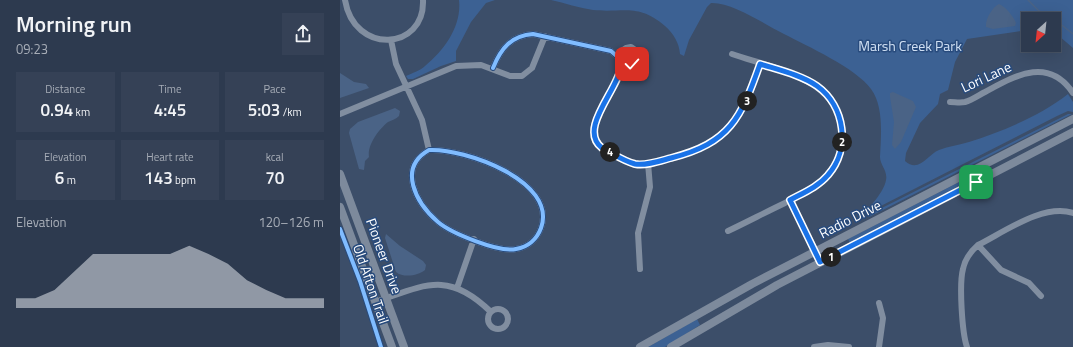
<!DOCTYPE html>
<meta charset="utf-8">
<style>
body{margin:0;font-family:"Titillium Web",sans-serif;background:#354156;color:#f1f3f6;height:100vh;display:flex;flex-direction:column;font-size:15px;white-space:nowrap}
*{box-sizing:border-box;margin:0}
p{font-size:13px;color:#a7adb7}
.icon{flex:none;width:22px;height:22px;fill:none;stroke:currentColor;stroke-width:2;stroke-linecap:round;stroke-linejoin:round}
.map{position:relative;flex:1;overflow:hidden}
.panel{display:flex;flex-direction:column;background:#2d3a4f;width:340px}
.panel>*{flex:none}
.needle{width:26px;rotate:207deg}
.controls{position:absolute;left:681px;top:12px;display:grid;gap:8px}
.controls a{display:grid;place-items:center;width:40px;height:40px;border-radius:0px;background:#2d3a4f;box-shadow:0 4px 16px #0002,0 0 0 1px #485466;font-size:20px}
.pin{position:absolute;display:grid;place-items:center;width:34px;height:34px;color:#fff;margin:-17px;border-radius:8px;box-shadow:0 2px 6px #0006}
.km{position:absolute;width:20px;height:20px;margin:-10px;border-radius:50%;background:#222;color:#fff;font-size:11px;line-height:20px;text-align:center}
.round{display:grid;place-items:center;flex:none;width:42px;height:42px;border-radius:0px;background:#354156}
.headline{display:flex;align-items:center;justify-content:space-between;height:68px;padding:0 16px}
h1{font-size:22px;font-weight:600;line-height:30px}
.metrics{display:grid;grid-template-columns:repeat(3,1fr);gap:6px;height:68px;padding:4px 16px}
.metrics div{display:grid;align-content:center;border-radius:0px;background:#354156;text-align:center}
.metrics b{font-size:17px;font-weight:600}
.metrics small{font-size:11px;font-weight:400}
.metrics p{font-size:11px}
.chart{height:112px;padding:8px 16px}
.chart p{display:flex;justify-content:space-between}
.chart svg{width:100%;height:72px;margin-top:4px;fill:#bbc1ca;opacity:.7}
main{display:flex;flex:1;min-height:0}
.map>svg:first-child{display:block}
.green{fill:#3c6193}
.water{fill:#4a6386}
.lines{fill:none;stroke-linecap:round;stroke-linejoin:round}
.stream{stroke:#4a6386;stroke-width:1.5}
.street{stroke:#818ea0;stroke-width:6}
.secondary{stroke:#7d8a9c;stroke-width:8}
.cycleway-casing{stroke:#284b7d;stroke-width:6}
.cycleway{stroke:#80bcff;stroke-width:4}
.route-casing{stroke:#fff;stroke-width:8}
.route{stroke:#1a73e8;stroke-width:5}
.labels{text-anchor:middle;stroke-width:3;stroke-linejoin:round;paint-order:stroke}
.park-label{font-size:14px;fill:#d0e0f4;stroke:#284b7d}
.street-label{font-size:14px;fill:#fff;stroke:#284b7d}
</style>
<main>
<section class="panel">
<div class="headline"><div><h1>Morning run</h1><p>09:23</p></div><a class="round"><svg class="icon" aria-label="share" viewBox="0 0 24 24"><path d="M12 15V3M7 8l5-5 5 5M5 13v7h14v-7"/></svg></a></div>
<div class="metrics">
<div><p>Distance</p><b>0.94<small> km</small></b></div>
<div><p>Time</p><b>4:45</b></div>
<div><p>Pace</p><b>5:03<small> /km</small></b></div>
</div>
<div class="metrics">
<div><p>Elevation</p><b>6<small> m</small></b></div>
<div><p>Heart rate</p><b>143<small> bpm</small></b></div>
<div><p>kcal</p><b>70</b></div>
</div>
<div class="chart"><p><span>Elevation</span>120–126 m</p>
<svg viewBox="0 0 160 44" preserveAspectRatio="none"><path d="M0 44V38L10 38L20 33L30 22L40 11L50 11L60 11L70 11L80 11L90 6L100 11L110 17L120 27L130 33L140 38L150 38L160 38V44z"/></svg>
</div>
</section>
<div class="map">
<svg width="733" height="347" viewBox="0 0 733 347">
<rect width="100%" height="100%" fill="#3c4e69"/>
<path class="green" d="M 119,0 L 155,0 L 146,3 L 131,22 L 116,51 L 116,61 L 101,66 L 73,79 L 68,79 L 66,76 C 72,73 80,71 85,66 C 105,50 122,25 119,0 Z
M 211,0 L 733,0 L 733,48 L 719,36 L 714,34 L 714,19 L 688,19 L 688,30 L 627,39 L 615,62 L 608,90 L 600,94 L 598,104 L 580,123 L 566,153 L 565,161 C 579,174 588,154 599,150 C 609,146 619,145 629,142 C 661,132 702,115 728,94 L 733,102 L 733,112 L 728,111 L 717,116 L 527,213 C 528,207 544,193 546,180 C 548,171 540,165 540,157 C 541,136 544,106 531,89 C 516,68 467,46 444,34 C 426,25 392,2 371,3 L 367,7 L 349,40 L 344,56 L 340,54 C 339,43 334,34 325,26 C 298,3 284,13 253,10 C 239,8 225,3 211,0 Z
M 728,114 L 732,114 L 529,217 L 528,215 Z
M 627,178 L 629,182 L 510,243 L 508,239 Z
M 357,319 L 360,325 L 325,347 L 308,347 Z"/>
<path class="water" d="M 659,4 C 665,6 674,17 676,23 L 675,26 L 653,29 L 646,27 C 645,20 652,7 659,4 Z
M 0,73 L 14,82 L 26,84 L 29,88 L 0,98 Z
M 553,92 L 573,101 L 576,107 L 561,142 L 555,149 L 552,145 L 554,122 L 550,97 L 550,93 Z
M 55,108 L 60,111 L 59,116 C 56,119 52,120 48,122 C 39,129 27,145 29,157 L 25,161 L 24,170 L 19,169 L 9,133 L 10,129 L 18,122 Z
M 46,234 L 60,246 L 83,261 L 86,265 L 85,270 C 78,276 63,278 56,272 L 45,238 Z"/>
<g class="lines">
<path class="stream" d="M 688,0 L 699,11 L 714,19
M 714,19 L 733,34"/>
<path class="street" d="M 5,0 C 14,55 85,51 83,0
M 51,40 L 56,64 L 82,120 L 89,150
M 276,55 L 286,48 L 291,47 L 298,52 L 297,61 L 281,66
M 153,68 C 161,48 171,36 193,34 L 271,51 L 280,59 C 285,86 247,115 254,138 C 256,146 265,149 272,153 C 279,157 288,163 297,164 C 318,166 366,149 382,135 C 404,117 411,90 420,64
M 610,102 C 615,102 620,103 625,102 C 632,100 639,95 645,92 C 675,76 708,56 733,93
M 0,114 L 116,66 L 141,65 L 170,76 L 182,76 L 192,68 L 205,36
M 89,150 C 124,148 218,181 201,228 C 197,239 188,247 176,249 C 159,253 111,233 98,222 C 76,203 57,168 89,150 Z
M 450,200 L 481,262
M 388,231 C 407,222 426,212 445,203 C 457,196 471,190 482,181 C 494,171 501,155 502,139 C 506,80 435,69 392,54
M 638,245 L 661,270 L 689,283 L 701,296
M 300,269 L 298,233 L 310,187 L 308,163
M 117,288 L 134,239
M 35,302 C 85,285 108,270 151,312
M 539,303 L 543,318 L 539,347
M148 319a10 10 0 1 1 20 0a10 10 0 1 1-20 0Z
M 474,347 L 488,345 L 509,347
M 627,347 C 622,333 619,284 623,269 C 625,259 630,252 638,245 C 664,232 704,203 733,213"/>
<path class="secondary" d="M 0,174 L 64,347
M 0,207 L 52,347
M 300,347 L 412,284 L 733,119
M 331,347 L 437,285 L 733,132"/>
<defs>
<path id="cycleway" d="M 153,68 C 161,48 171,36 193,34 L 271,51 L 280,59 C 285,86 247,115 254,138 C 256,146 265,149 272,153 C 279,157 288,163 297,164 C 318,166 366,149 382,135 C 404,117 411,90 420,64
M 89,150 C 124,148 218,181 201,228 C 197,239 188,247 176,249 C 159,253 111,233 98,222 C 76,203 57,168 89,150 Z
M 0,229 L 20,281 L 41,347"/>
</defs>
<use href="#cycleway" class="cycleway-casing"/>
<use href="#cycleway" class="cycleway"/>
</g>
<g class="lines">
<defs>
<path id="route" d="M 292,64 L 281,66 C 279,89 237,129 262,148 C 272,153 283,161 295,164 C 306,166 320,161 331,158 C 390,143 401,118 420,64 C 439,70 461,75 477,86 C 505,106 511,149 488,175 C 478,187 463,193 450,200 L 480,262 L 636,182"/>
</defs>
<use href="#route" class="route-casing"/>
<use href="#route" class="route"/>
</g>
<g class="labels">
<g class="park-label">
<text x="570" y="51">Marsh Creek Park</text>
</g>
<g class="street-label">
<text transform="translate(646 77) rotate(-25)" y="5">Lori Lane</text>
<text transform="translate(510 219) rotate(-27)" y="5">Radio Drive</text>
<text transform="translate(44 256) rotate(70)" y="5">Pioneer Drive</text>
<text transform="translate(31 284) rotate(71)" y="5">Old Afton Trail</text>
</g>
</g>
</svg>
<div class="controls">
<a><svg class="needle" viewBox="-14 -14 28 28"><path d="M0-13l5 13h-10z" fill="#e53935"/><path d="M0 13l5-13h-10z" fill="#a7adb7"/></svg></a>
</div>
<div class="pin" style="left:636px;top:182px;background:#1e9e55"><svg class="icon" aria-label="arrive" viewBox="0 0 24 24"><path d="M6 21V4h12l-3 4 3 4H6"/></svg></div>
<div class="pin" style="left:292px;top:64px;background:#d93025"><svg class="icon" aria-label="check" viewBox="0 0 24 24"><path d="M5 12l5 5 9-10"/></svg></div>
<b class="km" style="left:491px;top:257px">1</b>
<b class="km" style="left:502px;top:142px">2</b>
<b class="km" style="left:407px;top:101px">3</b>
<b class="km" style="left:270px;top:152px">4</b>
</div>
</main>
